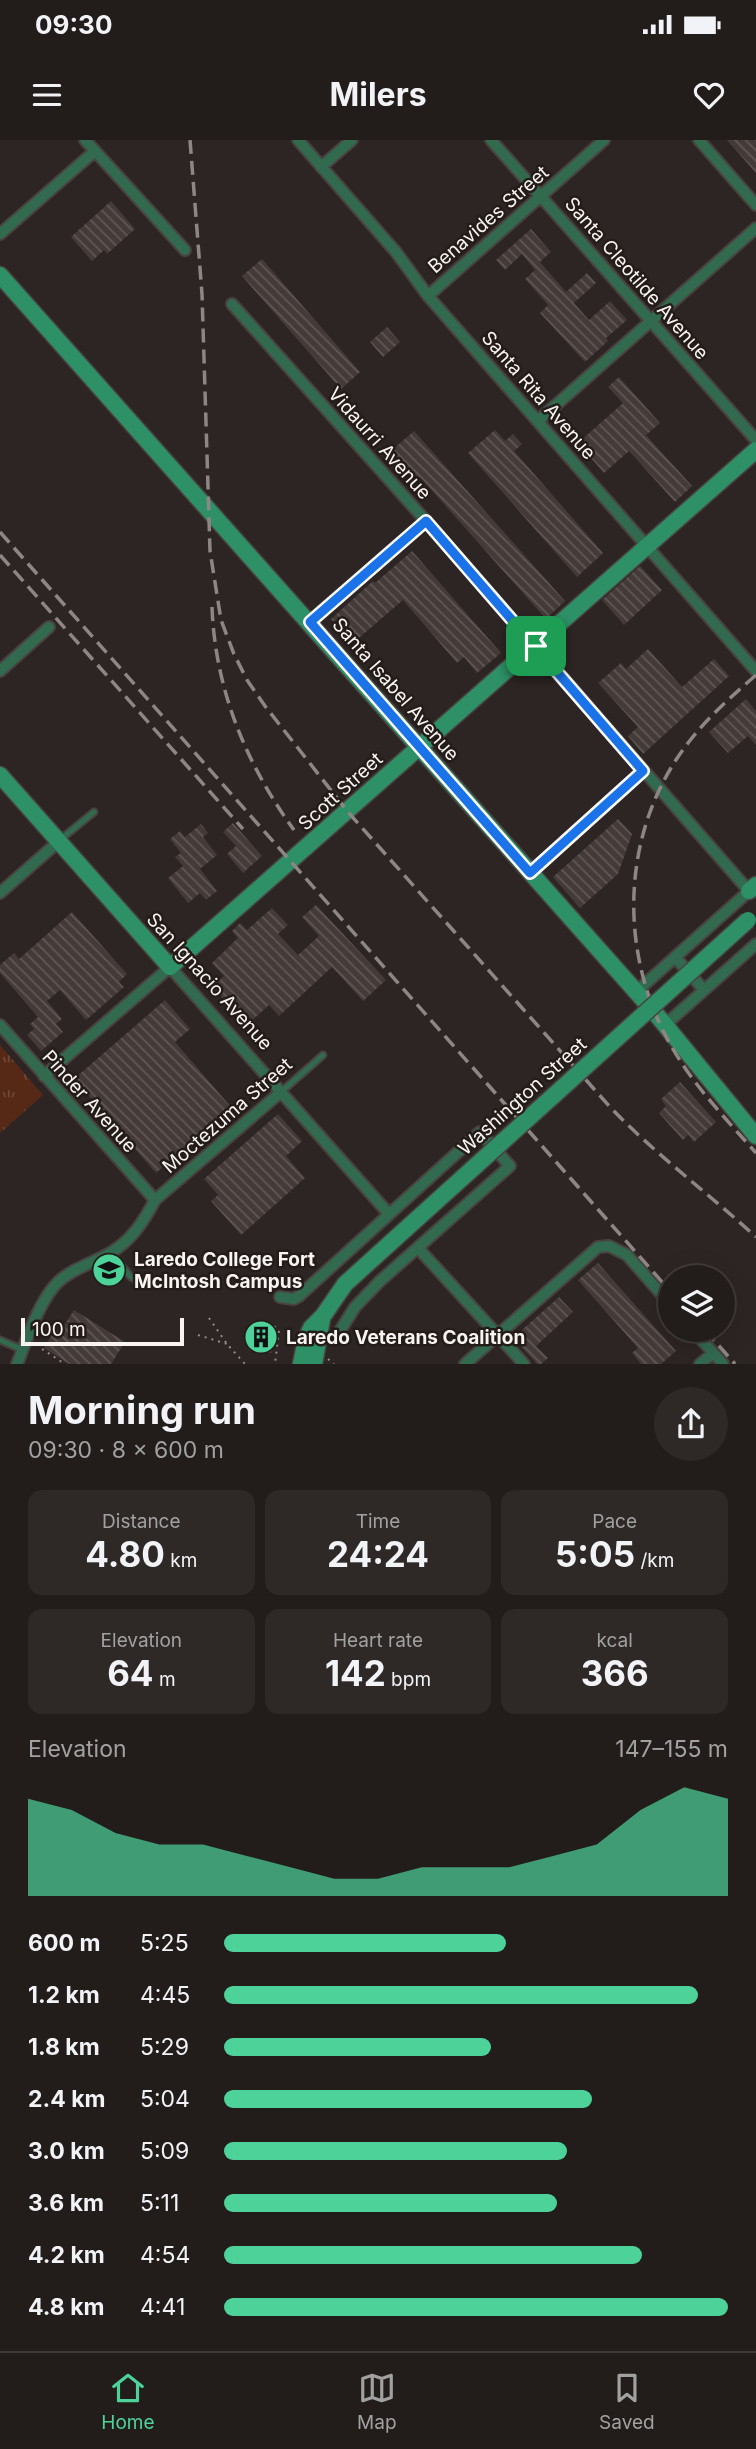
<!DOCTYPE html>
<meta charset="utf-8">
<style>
body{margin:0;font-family:Inter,sans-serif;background:#2e2927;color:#f1f3f6;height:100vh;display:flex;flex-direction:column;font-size:26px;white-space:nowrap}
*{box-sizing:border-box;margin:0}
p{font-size:23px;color:#a2a1a2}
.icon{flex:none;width:38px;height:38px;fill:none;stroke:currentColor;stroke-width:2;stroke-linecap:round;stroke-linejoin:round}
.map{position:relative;height:1224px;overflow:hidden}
.side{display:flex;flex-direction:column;background:#221c1a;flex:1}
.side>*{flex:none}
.buttons{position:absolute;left:658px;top:1125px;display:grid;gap:14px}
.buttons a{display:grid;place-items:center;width:77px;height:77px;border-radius:50%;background:#221c1a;box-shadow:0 7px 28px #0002,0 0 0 2px #3f3a39;font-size:35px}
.scale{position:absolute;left:21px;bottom:18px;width:163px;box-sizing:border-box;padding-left:7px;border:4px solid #f9f4f2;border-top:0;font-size:19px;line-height:24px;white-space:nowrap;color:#f9f4f2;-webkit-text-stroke:5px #231c19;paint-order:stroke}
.pin{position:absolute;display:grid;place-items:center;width:60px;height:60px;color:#fff;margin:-30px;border-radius:14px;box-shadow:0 4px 10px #0006}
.round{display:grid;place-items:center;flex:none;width:74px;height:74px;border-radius:37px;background:#2e2927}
.overview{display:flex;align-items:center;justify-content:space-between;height:119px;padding:0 28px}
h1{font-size:38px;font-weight:700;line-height:52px}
.stats{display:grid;grid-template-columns:repeat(3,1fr);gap:10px;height:119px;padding:7px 28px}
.stats div{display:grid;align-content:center;border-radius:14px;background:#2e2927;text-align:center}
.stats b{font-size:35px;font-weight:700}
.stats small{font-size:19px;font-weight:400}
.stats p{font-size:19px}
.chart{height:196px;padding:14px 28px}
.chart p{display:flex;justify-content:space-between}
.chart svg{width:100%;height:126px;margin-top:7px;fill:#4dd39a;opacity:.7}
ul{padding:0 28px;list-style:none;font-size:23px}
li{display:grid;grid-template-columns:112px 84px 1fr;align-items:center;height:52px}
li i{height:18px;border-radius:9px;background:#4dd39a}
.status{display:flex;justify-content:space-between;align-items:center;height:49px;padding:0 35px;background:#221c1a;direction:ltr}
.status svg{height:19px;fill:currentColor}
header{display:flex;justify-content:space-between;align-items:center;height:91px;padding:0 28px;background:#221c1a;font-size:32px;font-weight:700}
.tab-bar{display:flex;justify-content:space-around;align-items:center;height:98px;border-top:2px solid #3f3a39;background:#221c1a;font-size:19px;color:#a2a1a2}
.tab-bar a{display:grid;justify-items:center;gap:4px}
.tab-bar .on{color:#4dd39a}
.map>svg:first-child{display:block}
.grass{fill:url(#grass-tufts)}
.building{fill:url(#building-back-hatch)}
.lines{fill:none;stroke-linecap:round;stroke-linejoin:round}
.lane-casing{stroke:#4a4240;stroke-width:9}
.street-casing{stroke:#4a4240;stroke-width:14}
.secondary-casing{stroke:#4a4240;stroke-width:19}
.path{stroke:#928c8a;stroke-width:2;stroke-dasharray:2 5;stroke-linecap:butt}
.lane{stroke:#326a50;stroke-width:5}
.street{stroke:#326a50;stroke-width:10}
.secondary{stroke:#2d9066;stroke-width:16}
.rail{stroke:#8d8684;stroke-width:3.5;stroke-dasharray:14 7;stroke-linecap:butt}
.secondary-bridge-casing{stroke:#4a4240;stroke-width:19;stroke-linecap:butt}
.secondary-bridge{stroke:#2d9066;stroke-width:16}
.route-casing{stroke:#fff;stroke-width:14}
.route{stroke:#1a73e8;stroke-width:9}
.labels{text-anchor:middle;stroke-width:5;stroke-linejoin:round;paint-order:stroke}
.street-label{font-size:19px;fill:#f9f4f2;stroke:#231c19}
.poi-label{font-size:19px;font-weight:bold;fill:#f9f4f2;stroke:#231c19;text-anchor:start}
</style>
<div class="status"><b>09:30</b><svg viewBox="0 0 49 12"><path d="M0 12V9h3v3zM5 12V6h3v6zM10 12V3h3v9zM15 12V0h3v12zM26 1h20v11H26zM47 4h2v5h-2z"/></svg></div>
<header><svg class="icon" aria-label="menu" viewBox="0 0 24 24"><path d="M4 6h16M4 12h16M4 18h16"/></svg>Milers<svg class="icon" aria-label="heart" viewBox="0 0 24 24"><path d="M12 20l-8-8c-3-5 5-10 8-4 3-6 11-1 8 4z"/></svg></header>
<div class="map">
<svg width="756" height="1224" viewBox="0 0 756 1224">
<defs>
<pattern id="grass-tufts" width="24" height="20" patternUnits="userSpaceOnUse" patternTransform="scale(1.75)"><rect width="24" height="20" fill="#562816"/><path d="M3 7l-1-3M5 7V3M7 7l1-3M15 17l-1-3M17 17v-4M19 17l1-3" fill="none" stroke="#6f4838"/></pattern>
<pattern id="building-back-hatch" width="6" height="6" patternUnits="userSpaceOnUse" patternTransform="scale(1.75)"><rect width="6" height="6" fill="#443b39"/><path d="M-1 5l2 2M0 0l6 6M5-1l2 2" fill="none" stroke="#605856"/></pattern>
</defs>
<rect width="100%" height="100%" fill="#2d2523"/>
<path class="grass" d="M 0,905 L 43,955 L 0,993 Z"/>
<path class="building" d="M 727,0 L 756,0 L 756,33 Z
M 111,61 L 135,89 L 107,114 L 104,110 L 92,121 L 71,97 Z
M 531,89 L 551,112 L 540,122 L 566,152 L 587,133 L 596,143 L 574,163 L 589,180 L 610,161 L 627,180 L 606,198 L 608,201 L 585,222 L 540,173 L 548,165 L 525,139 L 535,130 L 522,114 L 505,130 L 496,120 Z
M 262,119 L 360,232 L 341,249 L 242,136 Z
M 387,187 L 400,202 L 383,217 L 370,202 Z
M 619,237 L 660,283 L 646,295 L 692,346 L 675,362 L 629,311 L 604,333 L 578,303 L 623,263 L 608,247 Z
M 495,290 L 505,301 L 513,294 L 522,304 L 514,311 L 603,413 L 577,437 L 468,313 Z
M 414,291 L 565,461 L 546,479 L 420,337 L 417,340 L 391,311 Z
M 412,411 L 501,513 L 477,533 L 464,517 L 457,523 L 403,460 L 353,503 L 331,479 L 373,441 L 375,443 Z
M 640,426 L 662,450 L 624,485 L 602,460 Z
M 648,509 L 682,547 L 714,519 L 729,536 L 643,614 L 628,596 L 638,587 L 598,543 L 621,523 L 626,529 Z
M 746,559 L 756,571 L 756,605 L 748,596 L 728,613 L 709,592 Z
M 618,679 L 632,694 L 618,734 L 580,768 L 553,737 Z
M 233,683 L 262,716 L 243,733 L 227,714 L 236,706 L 223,692 Z
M 201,684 L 208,693 L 203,697 L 217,715 L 200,729 L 217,751 L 206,760 L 200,753 L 188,763 L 168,738 L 183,726 L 175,717 L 181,713 L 170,699 L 180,691 L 185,697 Z
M 316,765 L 386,840 L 363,861 L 332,827 L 279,876 L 269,865 L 247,885 L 212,847 L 224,836 L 212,823 L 238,798 L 232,791 L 240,783 L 247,790 L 272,768 L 288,785 L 278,794 L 298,815 L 319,796 L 302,777 Z
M 72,772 L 127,834 L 119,842 L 124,847 L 86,880 L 60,850 L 47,861 L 62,879 L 56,884 L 63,892 L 41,911 L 27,895 L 34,889 L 30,884 L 38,877 L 0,833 L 0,825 L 14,813 L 19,819 Z
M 165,860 L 190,889 L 175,902 L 231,967 L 156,1033 L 74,939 Z
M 680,942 L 716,982 L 694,1002 L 688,995 L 683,1000 L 659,973 L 666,966 L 661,959 Z
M 278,974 L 302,1001 L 286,1016 L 305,1038 L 241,1095 L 211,1061 L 218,1055 L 204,1039 Z
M 598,1123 L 676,1211 L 661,1224 L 641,1224 L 632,1213 L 638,1208 L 578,1140 Z
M 559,1157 L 573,1172 L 536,1206 L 548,1218 L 541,1224 L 537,1224 L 513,1198 Z
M 74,1170 L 125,1202 L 111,1224 L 69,1224 L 44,1208 L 55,1189 L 60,1192 Z
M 259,1187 L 276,1189 L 272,1213 L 248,1210 L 249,1189 L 258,1191 Z"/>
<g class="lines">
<defs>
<path id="lane" d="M 61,699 L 94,672
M 281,952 L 323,915
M 111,1113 L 130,1136 L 140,1143
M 0,1200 L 23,1210"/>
<path id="street" d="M 85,0 L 185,110
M 298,0 L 396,112 L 428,156 L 756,531
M 491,0 L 756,300
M 699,0 L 756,65
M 321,27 L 352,0
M 0,94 L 95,11
M 428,156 L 604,0
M 232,164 L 426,381 L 749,751 L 636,852
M 539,280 L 756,88
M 309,482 L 426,381
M 0,531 L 49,487
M 530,733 L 643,631
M 0,753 L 58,702
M 675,817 L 704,850
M 0,885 L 155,1060
M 665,885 L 756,804
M 44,936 L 170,827 L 389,1074
M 418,1108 L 524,1224
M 280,1157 L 294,1159 L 299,1156 L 480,992 L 510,1026 L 380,1141 L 355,1167 L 338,1194
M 693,1190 L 723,1224
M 17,1224 C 27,1199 39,1161 58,1142 C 73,1128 93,1123 110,1113 C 131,1101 144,1081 155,1060 L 281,952
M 465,1224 L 598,1107 L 609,1106 L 627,1115 L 670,1164
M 700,1224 L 713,1213"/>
<path id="secondary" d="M 0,135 L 656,874 L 756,996
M 0,635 L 170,827 L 756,310
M 749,751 L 756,745
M 301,1224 L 306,1199 L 311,1188 L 323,1176 L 345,1144 L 398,1096
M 314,1224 L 322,1179"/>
</defs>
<use href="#lane" class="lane-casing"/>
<use href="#street" class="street-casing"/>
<use href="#secondary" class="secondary-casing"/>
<path class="path" d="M 209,1178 L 227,1204 L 245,1224
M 253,1184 L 275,1187 L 279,1190 L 275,1224
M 198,1195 L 227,1204
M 42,1209 L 65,1224
M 328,1219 L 334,1224"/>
<use href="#lane" class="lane"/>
<use href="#street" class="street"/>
<use href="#secondary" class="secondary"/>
<path class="rail" d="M 190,0 L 202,154 L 210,411 L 221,480 L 234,514 L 247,540 L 265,566 L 348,672 L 610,967 C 655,1014 708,1053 756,1097
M 0,392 L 670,1151
M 0,415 L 243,689
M 212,467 C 215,549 246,624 294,690
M 756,535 C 732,556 708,577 688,603 C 620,691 617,814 673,909 C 695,947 727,980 756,1013
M 705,1190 L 735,1224"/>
<defs>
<path id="secondary-bridge" d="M 398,1096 L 748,780"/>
</defs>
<use href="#secondary-bridge" class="secondary-bridge-casing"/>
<use href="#secondary-bridge" class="secondary-bridge"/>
</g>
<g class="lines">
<defs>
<path id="route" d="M 426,381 L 643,631 L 530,733 L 310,482 Z"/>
</defs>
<use href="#route" class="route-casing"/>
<use href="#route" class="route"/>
</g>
<defs>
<symbol id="university-disc" viewBox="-11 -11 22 22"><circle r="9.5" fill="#4dd39a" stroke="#231c19"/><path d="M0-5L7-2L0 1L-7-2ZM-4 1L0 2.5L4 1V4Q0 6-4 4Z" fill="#111"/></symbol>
<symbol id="building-disc" viewBox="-11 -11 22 22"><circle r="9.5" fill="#4dd39a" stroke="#231c19"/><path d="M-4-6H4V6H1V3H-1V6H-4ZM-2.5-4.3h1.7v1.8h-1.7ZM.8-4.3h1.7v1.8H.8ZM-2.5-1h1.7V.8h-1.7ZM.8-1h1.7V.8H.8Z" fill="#111"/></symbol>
</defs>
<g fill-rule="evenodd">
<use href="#university-disc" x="90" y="1111" width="38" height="38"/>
<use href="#building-disc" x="242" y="1178" width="38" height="38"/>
</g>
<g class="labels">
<g class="street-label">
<text transform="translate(488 79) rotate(-41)" y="7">Benavides Street</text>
<text transform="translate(637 138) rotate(49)" y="7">Santa Cleotilde Avenue</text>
<text transform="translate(539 255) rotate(49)" y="7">Santa Rita Avenue</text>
<text transform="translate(380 303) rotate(48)" y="7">Vidaurri Avenue</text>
<text transform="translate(396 549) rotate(49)" y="7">Santa Isabel Avenue</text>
<text transform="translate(340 651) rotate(-42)" y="7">Scott Street</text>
<text transform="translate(210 841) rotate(48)" y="7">San Ignacio Avenue</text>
<text transform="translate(522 956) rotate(-42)" y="7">Washington Street</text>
<text transform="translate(90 961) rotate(48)" y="7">Pinder Avenue</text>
<text transform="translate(227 975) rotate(-41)" y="7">Moctezuma Street</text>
</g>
<g class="poi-label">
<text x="134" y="1126">Laredo College Fort<tspan x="134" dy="22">McIntosh Campus</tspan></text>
<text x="286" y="1204">Laredo Veterans Coalition</text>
</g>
</g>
</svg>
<div class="buttons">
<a><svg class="icon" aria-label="layers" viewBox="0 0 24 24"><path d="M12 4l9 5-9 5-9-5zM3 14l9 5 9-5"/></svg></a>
</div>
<div class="scale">100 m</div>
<div class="pin" style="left:536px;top:506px;background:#1e9e55"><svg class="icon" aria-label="arrive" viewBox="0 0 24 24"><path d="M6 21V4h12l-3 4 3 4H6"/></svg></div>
</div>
<section class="side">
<div class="overview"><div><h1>Morning run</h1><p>09:30 · 8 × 600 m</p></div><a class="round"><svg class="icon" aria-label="share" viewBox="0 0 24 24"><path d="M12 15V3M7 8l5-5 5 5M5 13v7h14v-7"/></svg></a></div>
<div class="stats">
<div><p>Distance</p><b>4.80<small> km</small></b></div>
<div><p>Time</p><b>24:24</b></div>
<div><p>Pace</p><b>5:05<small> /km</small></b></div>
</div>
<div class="stats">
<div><p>Elevation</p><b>64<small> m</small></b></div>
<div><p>Heart rate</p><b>142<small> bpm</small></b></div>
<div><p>kcal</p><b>366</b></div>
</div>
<div class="chart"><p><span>Elevation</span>147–155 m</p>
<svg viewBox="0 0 160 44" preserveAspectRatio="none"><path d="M0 44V10L10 14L20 22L30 26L40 26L50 30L60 34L70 38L80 38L90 34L100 34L110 34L120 30L130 26L140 14L150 6L160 10V44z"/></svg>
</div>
<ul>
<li><b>600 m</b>5:25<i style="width:56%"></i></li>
<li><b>1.2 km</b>4:45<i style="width:94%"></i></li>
<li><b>1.8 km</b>5:29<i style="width:53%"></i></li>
<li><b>2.4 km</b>5:04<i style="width:73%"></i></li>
<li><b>3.0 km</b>5:09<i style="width:68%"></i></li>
<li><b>3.6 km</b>5:11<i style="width:66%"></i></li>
<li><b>4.2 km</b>4:54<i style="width:83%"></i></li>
<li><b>4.8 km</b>4:41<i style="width:100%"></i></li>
</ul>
</section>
<nav class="tab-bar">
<a class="on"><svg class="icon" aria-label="home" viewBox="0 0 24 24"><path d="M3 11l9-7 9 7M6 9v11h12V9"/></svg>Home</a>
<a><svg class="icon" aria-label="map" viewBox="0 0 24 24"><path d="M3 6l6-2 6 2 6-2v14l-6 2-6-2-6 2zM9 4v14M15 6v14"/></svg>Map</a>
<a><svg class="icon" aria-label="saved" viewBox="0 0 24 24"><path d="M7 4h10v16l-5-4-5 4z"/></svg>Saved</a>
</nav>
